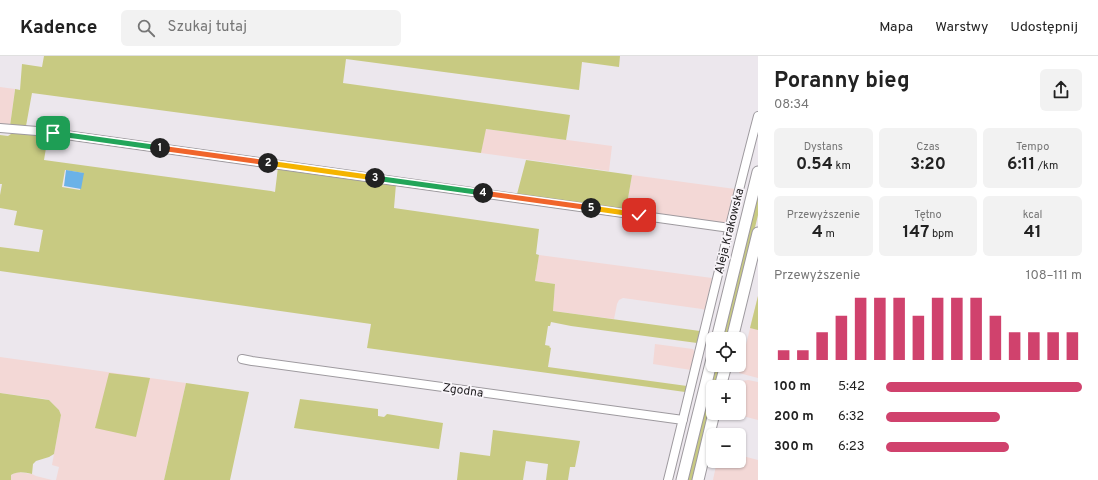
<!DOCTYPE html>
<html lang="pl">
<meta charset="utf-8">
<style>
body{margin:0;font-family:Overpass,sans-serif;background:#f2f2f2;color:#222;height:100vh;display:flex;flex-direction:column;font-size:15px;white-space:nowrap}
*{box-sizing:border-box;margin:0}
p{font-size:13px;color:#767676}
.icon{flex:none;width:22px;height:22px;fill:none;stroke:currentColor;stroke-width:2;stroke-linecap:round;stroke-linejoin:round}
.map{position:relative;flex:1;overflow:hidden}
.drawer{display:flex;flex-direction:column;background:#fff;width:340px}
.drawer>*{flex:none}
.buttons{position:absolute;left:706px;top:276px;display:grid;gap:8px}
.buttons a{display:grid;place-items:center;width:40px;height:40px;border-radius:6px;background:#fff;box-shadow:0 1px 3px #0004;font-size:20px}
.pin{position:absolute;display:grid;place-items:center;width:34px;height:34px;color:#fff;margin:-17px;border-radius:8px;box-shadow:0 2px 6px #0006}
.km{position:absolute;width:20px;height:20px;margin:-10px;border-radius:50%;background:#222;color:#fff;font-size:11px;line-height:20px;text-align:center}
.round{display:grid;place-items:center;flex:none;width:42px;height:42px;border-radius:6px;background:#f2f2f2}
.overview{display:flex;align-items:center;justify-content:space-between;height:68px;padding:0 16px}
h1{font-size:22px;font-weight:700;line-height:30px}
.figures{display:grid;grid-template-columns:repeat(3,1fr);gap:6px;height:68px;padding:4px 16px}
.figures div{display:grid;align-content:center;border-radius:6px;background:#f2f2f2;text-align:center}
.figures b{font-size:17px;font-weight:700}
.figures small{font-size:11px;font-weight:400}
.figures p{font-size:11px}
.chart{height:112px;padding:8px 16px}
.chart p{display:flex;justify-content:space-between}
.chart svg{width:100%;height:72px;margin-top:4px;stroke:#d0426d;stroke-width:6}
ul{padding:0 16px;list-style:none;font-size:13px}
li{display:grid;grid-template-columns:64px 48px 1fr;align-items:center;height:30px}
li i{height:10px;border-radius:5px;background:#d0426d}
header{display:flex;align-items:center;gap:24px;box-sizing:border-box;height:56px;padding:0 20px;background:#fff;border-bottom:1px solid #e0e0e0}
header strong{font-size:19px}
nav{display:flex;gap:22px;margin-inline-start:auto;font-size:14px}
.search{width:280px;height:36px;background:#f2f2f2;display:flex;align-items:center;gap:10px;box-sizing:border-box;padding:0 14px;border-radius:6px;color:#767676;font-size:15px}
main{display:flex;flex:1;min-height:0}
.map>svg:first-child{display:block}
.industrial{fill:#f3d8d6}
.green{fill:#c8ca82;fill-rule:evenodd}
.water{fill:#6bb2e8}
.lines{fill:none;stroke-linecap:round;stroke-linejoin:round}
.minor-casing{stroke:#9e9a9f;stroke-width:10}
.secondary-casing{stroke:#9e9a9f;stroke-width:13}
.minor{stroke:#fff;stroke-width:8}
.secondary{stroke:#fff;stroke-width:11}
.split-1-casing{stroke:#fff;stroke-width:8}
.split-2-casing{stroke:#fff;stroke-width:8}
.split-3-casing{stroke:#fff;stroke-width:8}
.split-4-casing{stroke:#fff;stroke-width:8}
.split-5-casing{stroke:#fff;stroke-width:8}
.split-6-casing{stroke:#fff;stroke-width:8}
.split-1{stroke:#22a559;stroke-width:5}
.split-2{stroke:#f0652b;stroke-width:5}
.split-3{stroke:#f5b400;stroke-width:5}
.split-4{stroke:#22a559;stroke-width:5}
.split-5{stroke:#f0652b;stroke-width:5}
.split-6{stroke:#f5b400;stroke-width:5}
.labels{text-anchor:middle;stroke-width:3.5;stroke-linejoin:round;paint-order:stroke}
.street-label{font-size:12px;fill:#1d1b1d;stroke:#f9f5fa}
</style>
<header>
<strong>Kadence</strong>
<div class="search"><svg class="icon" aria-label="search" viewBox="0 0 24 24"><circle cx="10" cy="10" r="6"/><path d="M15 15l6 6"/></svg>Szukaj tutaj</div>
<nav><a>Mapa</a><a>Warstwy</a><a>Udostępnij</a></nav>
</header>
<main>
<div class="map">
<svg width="758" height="424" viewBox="0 0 758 424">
<rect width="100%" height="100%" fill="#ece7ed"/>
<path class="industrial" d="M 0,31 L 15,33 L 10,70 L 0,69 Z
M 485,73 L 612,90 L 609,115 L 481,97 Z
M 632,119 L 735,133 L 727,164 L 723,168 L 626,154 Z
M 539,199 L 712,222 L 705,254 L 702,253 L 623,242 L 619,244 L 617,248 L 614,263 L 553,255 L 555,228 L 535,225 Z
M 758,240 L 758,322 L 739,317 Z
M 655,288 L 693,293 L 695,297 L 691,314 L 653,308 Z
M 0,301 L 186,327 L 164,424 L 56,424 L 59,411 L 52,409 L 61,359 L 59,354 L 49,344 L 46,343 L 0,337 Z
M 748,324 L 758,326 L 758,364 L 731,357 L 739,357 L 739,331 L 736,331 L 737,326 Z
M 739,399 L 758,404 L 758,424 L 713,424 L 717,405 L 739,405 Z
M 18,416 L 32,418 L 36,420 L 52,424 L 11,424 L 11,419 L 15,417 Z"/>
<path class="green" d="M 44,0 L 620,0 L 619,11 L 582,6 L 579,34 L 346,3 L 343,27 L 570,59 L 566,84 L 486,73 L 481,97 L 32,37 L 26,70 L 20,72 L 10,70 L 15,34 L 15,33 L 20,34 L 22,8 L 42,11 Z
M 14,76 L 48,80 L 44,104 L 271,135 L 275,136 L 278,111 L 345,121 C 349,124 351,125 355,122 L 396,128 L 394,152 L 539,173 L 536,198 L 539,199 L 535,225 L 555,228 L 553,255 L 700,275 L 697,287 L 571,270 L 551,266 L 550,270 L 548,270 L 545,289 L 550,290 L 549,291 L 551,292 L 548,311 L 687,330 L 685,336 L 367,292 L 371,268 L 0,215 L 0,191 L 39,196 L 43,174 L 14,169 L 17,155 L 0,152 L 0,139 L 2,128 L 0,128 L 0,79 L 8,80 ZM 65,114 L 83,117 L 80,134 L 62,131 Z
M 526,104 L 632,119 L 626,154 L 517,138 Z
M 758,137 L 758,159 L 728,283 L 722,283 Z
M 758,240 L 758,274 L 750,272 Z
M 716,309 L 721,309 L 716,331 L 713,331 L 713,343 L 693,424 L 688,424 Z
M 109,317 L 150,322 L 136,381 L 95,372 Z
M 186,327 L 249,336 L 230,424 L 164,424 Z
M 0,337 L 49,344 L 59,354 L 61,359 L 54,398 L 49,401 L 36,405 L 33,408 L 32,418 C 24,416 17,415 11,419 L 11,424 L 0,424 Z
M 300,343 L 378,353 L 378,360 L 384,361 L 387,358 L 443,367 L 439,393 L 294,372 Z
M 493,374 L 580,385 L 575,411 L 570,411 L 568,424 L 546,424 L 548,408 L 526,405 L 523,424 L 457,424 L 460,396 L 490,400 Z"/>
<path class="water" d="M 66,114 L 84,117 L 81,133 L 64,130 Z"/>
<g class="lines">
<defs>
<path id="minor" d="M 0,72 L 37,75 L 730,172
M 242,303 L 252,305 L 683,364
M 668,424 C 698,303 726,181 758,60"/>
<path id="secondary" d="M 717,283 L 758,116
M 732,283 L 758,177
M 720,331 L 726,309
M 682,424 L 713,299
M 698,424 L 714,357"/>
</defs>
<use href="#minor" class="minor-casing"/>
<use href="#secondary" class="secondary-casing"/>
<use href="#minor" class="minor"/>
<use href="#secondary" class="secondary"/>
</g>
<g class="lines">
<defs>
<path id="split-1" d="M 53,77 L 160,92"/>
<path id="split-2" d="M 160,92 L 268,107"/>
<path id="split-3" d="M 268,107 L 375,122"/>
<path id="split-4" d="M 375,122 L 483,137"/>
<path id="split-5" d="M 483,137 L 591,152"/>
<path id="split-6" d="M 591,152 L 639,159"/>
</defs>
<use href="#split-1" class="split-1-casing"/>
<use href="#split-2" class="split-2-casing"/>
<use href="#split-3" class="split-3-casing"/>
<use href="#split-4" class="split-4-casing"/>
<use href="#split-5" class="split-5-casing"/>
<use href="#split-6" class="split-6-casing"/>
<use href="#split-1" class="split-1"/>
<use href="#split-2" class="split-2"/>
<use href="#split-3" class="split-3"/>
<use href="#split-4" class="split-4"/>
<use href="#split-5" class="split-5"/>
<use href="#split-6" class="split-6"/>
</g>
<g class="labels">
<g class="street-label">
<text transform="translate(729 175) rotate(-76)" y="4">Aleja Krakowska</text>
<text transform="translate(463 334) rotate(8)" y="4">Zgodna</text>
</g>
</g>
</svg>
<div class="buttons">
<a><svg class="icon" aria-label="locate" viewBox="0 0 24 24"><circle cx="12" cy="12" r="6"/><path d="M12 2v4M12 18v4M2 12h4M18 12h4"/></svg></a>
<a>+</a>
<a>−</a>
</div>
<div class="pin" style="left:53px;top:77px;background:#1e9e55"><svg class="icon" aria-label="arrive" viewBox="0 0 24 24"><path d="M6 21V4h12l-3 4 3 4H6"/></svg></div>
<div class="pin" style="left:639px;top:159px;background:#d93025"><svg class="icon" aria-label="check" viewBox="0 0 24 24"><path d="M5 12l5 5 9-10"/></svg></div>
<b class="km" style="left:160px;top:92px">1</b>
<b class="km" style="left:268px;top:107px">2</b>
<b class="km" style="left:375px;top:122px">3</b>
<b class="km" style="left:483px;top:137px">4</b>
<b class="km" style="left:591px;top:152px">5</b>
</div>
<section class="drawer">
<div class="overview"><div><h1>Poranny bieg</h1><p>08:34</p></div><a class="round"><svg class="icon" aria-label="share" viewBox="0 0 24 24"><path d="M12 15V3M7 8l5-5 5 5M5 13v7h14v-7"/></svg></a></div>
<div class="figures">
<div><p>Dystans</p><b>0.54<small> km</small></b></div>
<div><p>Czas</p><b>3:20</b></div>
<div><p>Tempo</p><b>6:11<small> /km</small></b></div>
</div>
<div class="figures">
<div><p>Przewyższenie</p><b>4<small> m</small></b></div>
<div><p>Tętno</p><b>147<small> bpm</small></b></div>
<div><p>kcal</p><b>41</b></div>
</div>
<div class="chart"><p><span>Przewyższenie</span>108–111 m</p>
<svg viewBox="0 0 160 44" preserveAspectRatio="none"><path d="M5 44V38M15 44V38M25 44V27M35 44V17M45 44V6M55 44V6M65 44V6M75 44V17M85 44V6M95 44V6M105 44V6M115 44V17M125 44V27M135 44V27M145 44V27M155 44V27"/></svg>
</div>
<ul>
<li><b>100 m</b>5:42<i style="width:100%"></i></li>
<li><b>200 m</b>6:32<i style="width:58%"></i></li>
<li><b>300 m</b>6:23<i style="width:63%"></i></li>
</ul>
</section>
</main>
